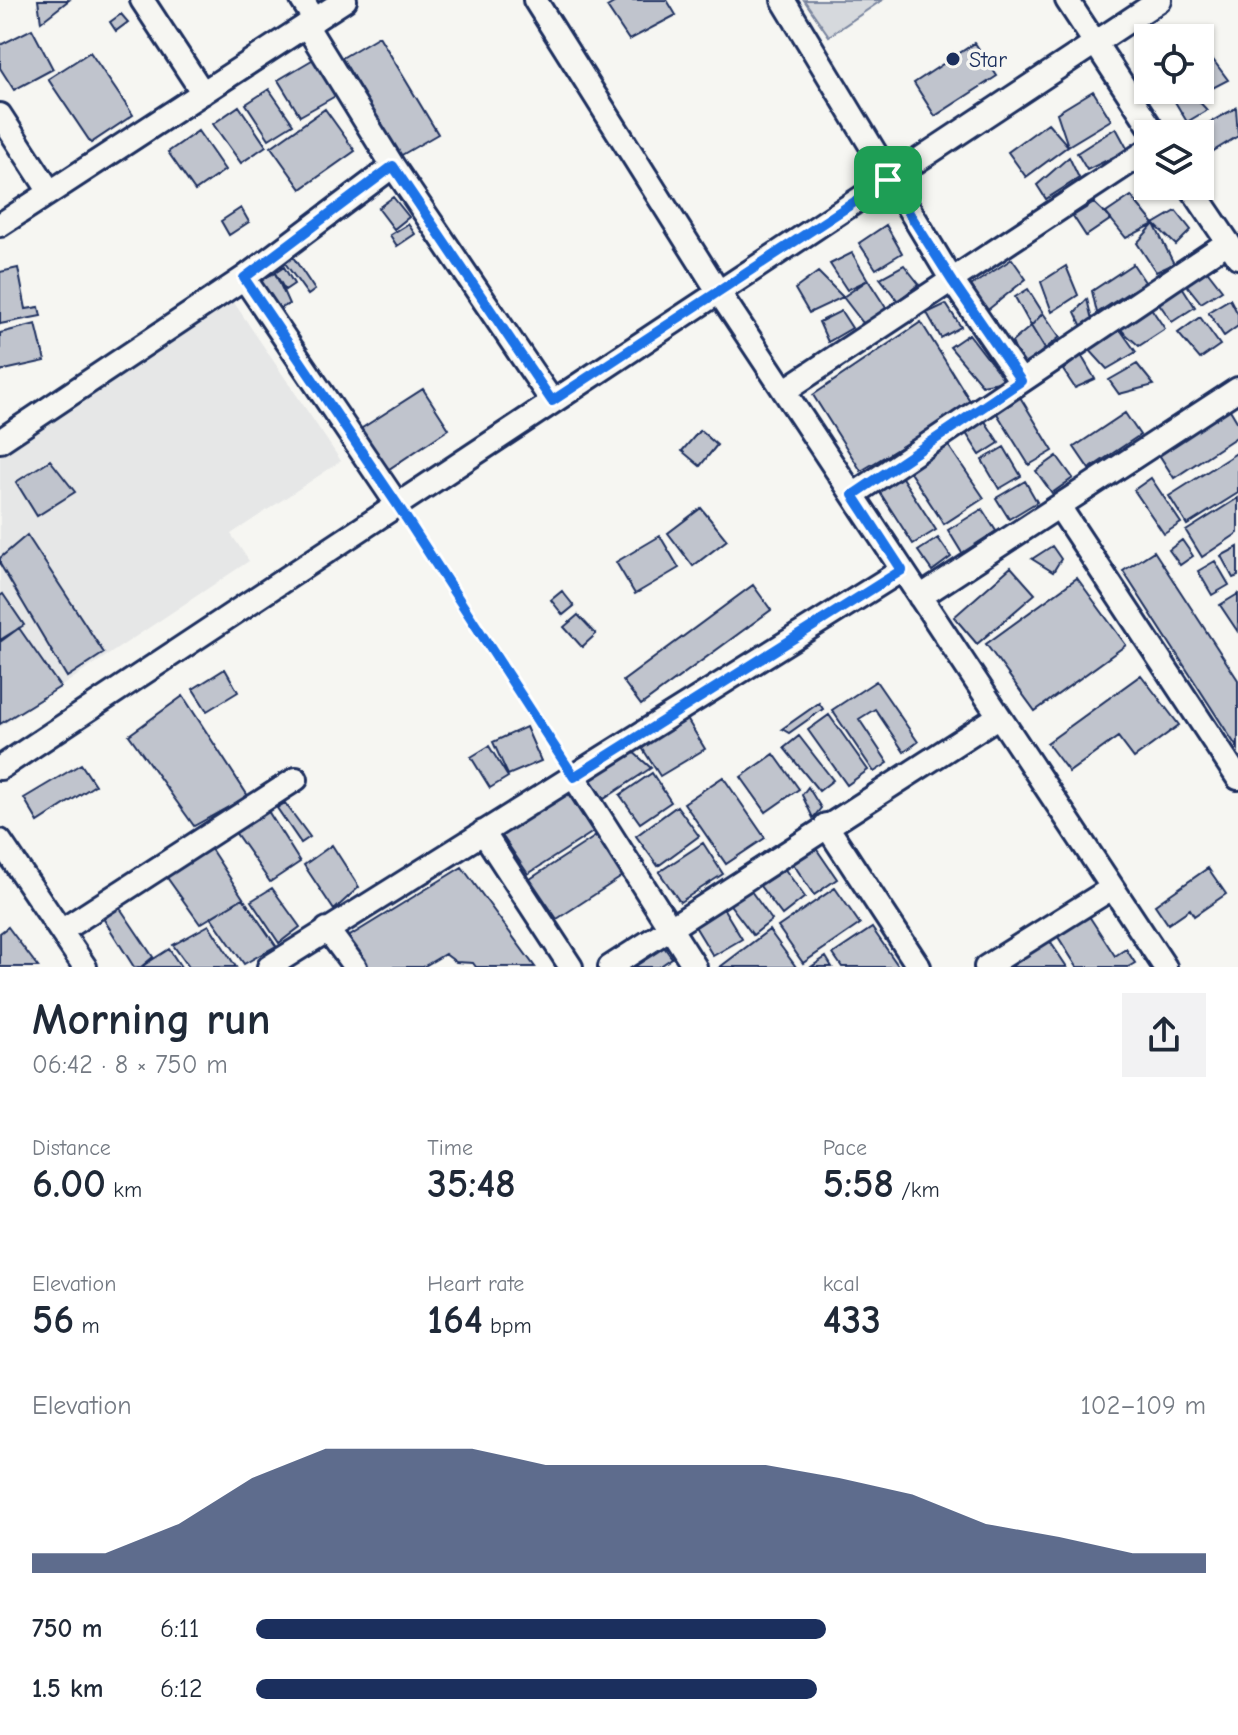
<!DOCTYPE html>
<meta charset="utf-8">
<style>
body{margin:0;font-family:"Comic Neue",sans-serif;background:#f2f2f3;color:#1f2937;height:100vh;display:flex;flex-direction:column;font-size:30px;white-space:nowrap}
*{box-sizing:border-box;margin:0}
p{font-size:26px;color:#747a83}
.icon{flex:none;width:44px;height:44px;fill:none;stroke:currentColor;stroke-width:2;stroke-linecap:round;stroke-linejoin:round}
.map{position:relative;height:967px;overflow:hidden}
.details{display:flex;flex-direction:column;background:#fff;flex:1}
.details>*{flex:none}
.controls{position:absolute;left:1134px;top:24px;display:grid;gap:16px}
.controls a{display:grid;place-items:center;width:80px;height:80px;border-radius:0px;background:#fff;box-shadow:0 2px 6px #0004;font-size:40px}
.pin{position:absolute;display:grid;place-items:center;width:68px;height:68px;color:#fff;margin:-34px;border-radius:16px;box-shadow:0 4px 12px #0006}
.round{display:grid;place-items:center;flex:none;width:84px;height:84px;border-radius:0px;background:#f2f2f3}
.summary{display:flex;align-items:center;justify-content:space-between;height:136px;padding:0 32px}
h1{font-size:44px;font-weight:600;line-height:60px}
.stats{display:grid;grid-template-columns:repeat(3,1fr);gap:12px;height:136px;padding:8px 32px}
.stats div{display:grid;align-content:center}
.stats b{font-size:40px;font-weight:600}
.stats small{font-size:22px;font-weight:400}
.stats p{font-size:22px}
.chart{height:224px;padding:16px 32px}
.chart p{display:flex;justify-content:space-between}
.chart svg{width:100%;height:144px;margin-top:8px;fill:#1b2f5e;opacity:.7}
ul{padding:0 32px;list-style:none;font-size:26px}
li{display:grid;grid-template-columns:128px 96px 1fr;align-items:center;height:60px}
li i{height:20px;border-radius:10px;background:#1b2f5e}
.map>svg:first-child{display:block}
.built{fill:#e6e7e7}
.green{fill:#d6d9dd;stroke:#78849e;stroke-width:2}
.building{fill:#c0c4cd;stroke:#1b2f5e;stroke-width:2}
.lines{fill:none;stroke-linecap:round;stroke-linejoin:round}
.minor-casing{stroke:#1b2f5e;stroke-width:28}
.path{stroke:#1b2f5e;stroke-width:4;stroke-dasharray:6 6;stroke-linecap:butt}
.minor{stroke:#f6f6f2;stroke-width:22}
.route-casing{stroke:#fff;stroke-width:16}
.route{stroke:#1a73e8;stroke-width:10}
.poi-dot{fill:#1b2f5e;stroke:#f6f6f2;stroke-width:3}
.labels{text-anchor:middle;stroke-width:7;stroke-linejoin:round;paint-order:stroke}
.poi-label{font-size:22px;fill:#1b2f5e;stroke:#f6f6f2;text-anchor:start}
</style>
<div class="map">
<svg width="1238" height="967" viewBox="0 0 1238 967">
<rect width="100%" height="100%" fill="#f6f6f2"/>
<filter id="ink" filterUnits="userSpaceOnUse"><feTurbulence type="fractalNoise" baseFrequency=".0125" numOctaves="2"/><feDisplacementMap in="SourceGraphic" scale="16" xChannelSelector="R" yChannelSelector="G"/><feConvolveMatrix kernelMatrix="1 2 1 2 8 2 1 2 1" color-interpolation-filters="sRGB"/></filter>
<g filter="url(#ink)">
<path class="built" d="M 233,301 L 341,461 L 231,534 L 249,561 L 0,727 L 0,456 Z"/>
<path class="green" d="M 804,0 L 882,0 L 829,36 Z"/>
<path class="building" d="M 38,0 L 69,0 L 41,22 Z
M 619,0 L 667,0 L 676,15 L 629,40 L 607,7 Z
M 121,14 L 128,22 L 116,31 L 110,22 Z
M 32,29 L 53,69 L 14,90 L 0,68 L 0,45 Z
M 379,36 L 438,134 L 400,156 L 342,58 Z
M 975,43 L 997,76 L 935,116 L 914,83 Z
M 90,52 L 133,115 L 91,143 L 48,79 Z
M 317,57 L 339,94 L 300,116 L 278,80 Z
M 1211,57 L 1228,80 L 1195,97 L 1207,110 L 1187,122 L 1168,90 L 1200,90 L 1200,64 Z
M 269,89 L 293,124 L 269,139 L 246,104 Z
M 1093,91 L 1111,120 L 1068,146 L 1057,113 Z
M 239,106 L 266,146 L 241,163 L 213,124 Z
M 1236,108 L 1238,136 L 1202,158 L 1200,134 L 1189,134 Z
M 325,109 L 355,151 L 301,189 L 271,147 Z
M 1048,123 L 1068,146 L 1026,177 L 1008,152 Z
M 1116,128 L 1128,150 L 1087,170 L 1077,153 Z
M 198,131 L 225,170 L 195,191 L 168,152 Z
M 1069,157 L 1079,178 L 1046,199 L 1037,185 Z
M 1131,196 L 1154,224 L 1126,238 L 1106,213 Z
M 393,197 L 409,217 L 394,229 L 378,208 Z
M 1094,203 L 1111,219 L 1086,236 L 1073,216 Z
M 241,208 L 249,222 L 229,235 L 221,221 Z
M 1176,211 L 1191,230 L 1176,245 L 1154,224 Z
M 408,224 L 415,234 L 397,246 L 390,235 Z
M 1154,224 L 1174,264 L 1156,272 L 1137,243 Z
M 886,225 L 902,253 L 876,269 L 859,243 Z
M 852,253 L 868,280 L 847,290 L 830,264 Z
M 293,257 L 315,290 L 308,295 L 285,263 Z
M 1012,259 L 1026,279 L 984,313 L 960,293 Z
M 1133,264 L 1145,282 L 1097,313 L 1092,291 Z
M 904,265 L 919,284 L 898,301 L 880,278 Z
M 1066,266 L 1078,295 L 1052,312 L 1041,282 Z
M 284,267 L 294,284 L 285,290 L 275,273 Z
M 18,268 L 26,309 L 39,307 L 41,316 L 0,324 L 0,272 Z
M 1205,268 L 1222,290 L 1201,303 L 1186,284 Z
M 818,272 L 843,297 L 809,313 L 795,289 Z
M 275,273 L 289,304 L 276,311 L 259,280 Z
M 868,280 L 888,311 L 863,323 L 843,297 Z
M 1181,285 L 1195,307 L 1172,322 L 1158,302 Z
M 1028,289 L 1043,313 L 1031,326 L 1015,297 Z
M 1087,299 L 1092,320 L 1083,329 L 1075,312 Z
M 1230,299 L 1238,314 L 1238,326 L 1224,336 L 1208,312 Z
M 946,304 L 961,327 L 941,338 L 927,313 Z
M 1151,308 L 1165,329 L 1139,346 L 1119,328 Z
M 841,311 L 852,328 L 828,342 L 819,322 Z
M 1043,313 L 1060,337 L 1045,349 L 1031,326 Z
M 1200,317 L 1220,345 L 1200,359 L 1178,333 Z
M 921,322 L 972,404 L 861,471 L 813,395 Z
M 36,324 L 45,361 L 0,371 L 0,333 Z
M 1031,326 L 1045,349 L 1022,367 L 1012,342 Z
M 1119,328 L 1136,352 L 1107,369 L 1087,347 Z
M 969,334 L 1005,381 L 982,385 L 950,347 Z
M 1081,355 L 1095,379 L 1075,388 L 1063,370 Z
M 1137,364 L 1154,385 L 1119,394 L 1109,380 Z
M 423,389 L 449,429 L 386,471 L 359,430 Z
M 1020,397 L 1053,451 L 1029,465 L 996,412 Z
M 1229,408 L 1238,423 L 1238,436 L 1174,478 L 1158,453 Z
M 1125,413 L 1140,435 L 1089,469 L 1074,447 Z
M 983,418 L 999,443 L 980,455 L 964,430 Z
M 700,430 L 717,445 L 700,466 L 682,451 Z
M 946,442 L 984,498 L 944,524 L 907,468 Z
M 1004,447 L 1021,476 L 999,489 L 982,460 Z
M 1238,452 L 1238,493 L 1187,525 L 1169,496 Z
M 1057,456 L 1073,478 L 1052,493 L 1036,471 Z
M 50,460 L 75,492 L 37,516 L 16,482 Z
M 899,473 L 936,530 L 913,544 L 877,488 Z
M 1151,478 L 1181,523 L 1164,534 L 1134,490 Z
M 1025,481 L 1037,502 L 1009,519 L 996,498 Z
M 1238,498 L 1238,533 L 1202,557 L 1186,531 Z
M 701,508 L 727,540 L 693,566 L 668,533 Z
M 982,509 L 996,531 L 962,553 L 948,530 Z
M 27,535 L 104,653 L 67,677 L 0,564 L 0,558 Z
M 660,536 L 679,568 L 635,594 L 616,562 Z
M 938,538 L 951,557 L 932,571 L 918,551 Z
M 1182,540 L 1193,556 L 1180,565 L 1169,550 Z
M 1052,546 L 1061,559 L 1053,572 L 1032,559 Z
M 1238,547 L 1238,576 L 1233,578 L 1221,556 Z
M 1154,551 L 1238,680 L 1238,749 L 1123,571 Z
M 1215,561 L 1229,585 L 1212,595 L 1198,571 Z
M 1011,567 L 1035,594 L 977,644 L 954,617 Z
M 1077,578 L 1126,645 L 1035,711 L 986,644 Z
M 753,585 L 771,610 L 641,705 L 623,681 Z
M 562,591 L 574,606 L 563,615 L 551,600 Z
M 3,594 L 24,625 L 0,640 L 0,596 Z
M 1238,594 L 1238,632 L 1220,605 Z
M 578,615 L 596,634 L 582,647 L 564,627 Z
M 19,628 L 60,687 L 0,724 L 0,642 Z
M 225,669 L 238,692 L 207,711 L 193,689 Z
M 1141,675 L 1179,725 L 1134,758 L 1118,737 L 1069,772 L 1047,743 Z
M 876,681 L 918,742 L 904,752 L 875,709 L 859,719 L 888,763 L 874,772 L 832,710 Z
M 183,696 L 248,796 L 194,826 L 129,735 Z
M 819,703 L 823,709 L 789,733 L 782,729 Z
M 829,715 L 868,770 L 847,785 L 808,730 Z
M 687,719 L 705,749 L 660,776 L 641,746 Z
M 526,727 L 541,761 L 508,775 L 493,742 Z
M 799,736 L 833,780 L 819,791 L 784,748 Z
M 489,746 L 508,777 L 490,788 L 471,757 Z
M 631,750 L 651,768 L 604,799 L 589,777 Z
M 774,754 L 799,789 L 766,812 L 741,777 Z
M 81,764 L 95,785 L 38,822 L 24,798 Z
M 652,773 L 671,802 L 640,823 L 620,795 Z
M 723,777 L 765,838 L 726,864 L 684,803 Z
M 808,787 L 821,808 L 813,818 L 802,795 Z
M 567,792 L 593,832 L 528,874 L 501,834 Z
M 285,803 L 310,837 L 301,843 L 277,808 Z
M 677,806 L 699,836 L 658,866 L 636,836 Z
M 268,811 L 300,862 L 270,882 L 235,832 Z
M 596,836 L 623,876 L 557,919 L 530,879 Z
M 703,843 L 723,874 L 680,902 L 659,872 Z
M 813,844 L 837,879 L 814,895 L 790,859 Z
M 332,845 L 359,887 L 334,910 L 304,865 Z
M 211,849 L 243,898 L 200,924 L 166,876 Z
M 781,864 L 805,897 L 782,915 L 757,882 Z
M 462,867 L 535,967 L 476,967 L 473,963 L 456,962 L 445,954 L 423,967 L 365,967 L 345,939 Z
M 1208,868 L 1226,894 L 1194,916 L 1190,909 L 1168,924 L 1155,905 Z
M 748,887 L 772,920 L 753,935 L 728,902 Z
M 272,888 L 300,927 L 279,943 L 251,901 Z
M 835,888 L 860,924 L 803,963 L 778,927 Z
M 243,898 L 276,946 L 244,964 L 211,917 Z
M 722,906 L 742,939 L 713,956 L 693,923 Z
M 120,908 L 153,957 L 141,967 L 134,967 L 103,918 Z
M 1087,913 L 1115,956 L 1126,949 L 1135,963 L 1128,967 L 1077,967 L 1055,932 Z
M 209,925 L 236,967 L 189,967 L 173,945 Z
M 8,927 L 38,967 L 0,967 L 0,933 Z
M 872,928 L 899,967 L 842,967 L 833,954 Z
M 769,930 L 796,967 L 720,967 Z
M 1047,937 L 1067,967 L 1002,967 Z
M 661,943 L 672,958 L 659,967 L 636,967 L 634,961 Z
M 169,949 L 181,967 L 141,967 Z
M 826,957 L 832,967 L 811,967 Z"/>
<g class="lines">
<defs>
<path id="minor" d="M 142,0 L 203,93
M 302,0 L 315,20
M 535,0 L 718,291 L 1165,967
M 783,0 L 953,282 L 1021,381
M 1067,0 L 1155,134
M 306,25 L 393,166 L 552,401
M 0,115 L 50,192
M 1190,186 L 1238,257
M 0,225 L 345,0
M 244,278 L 397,504
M 784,391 L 1148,150
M 0,441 L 244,278 L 393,166
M 853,495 L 1228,242
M 1060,508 L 1238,778
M 920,597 L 1238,389
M 0,768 L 1160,0
M 574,777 L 695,967
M 826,825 L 919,967
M 483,832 L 571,967
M 0,841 L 85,967
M 327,929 L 355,967
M 61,931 L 296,779
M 269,967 L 902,570
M 610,967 L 999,716
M 986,967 L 1112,888"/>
</defs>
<use href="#minor" class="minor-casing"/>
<path class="path" d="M 408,520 L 561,758"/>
<use href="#minor" class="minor"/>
</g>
</g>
<g class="lines" filter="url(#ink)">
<defs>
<path id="route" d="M 393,166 L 552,401 L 888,180 L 953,282 L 1021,381 L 853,495 L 902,570 L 574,777 L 397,504 L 244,278 Z"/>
</defs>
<use href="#route" class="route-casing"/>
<use href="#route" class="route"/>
</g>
<circle class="poi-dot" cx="953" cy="59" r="8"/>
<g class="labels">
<g class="poi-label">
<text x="969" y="67">Star</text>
</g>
</g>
</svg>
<div class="controls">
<a><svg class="icon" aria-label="locate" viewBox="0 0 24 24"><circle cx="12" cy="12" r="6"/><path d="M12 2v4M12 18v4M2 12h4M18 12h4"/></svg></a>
<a><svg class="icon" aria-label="layers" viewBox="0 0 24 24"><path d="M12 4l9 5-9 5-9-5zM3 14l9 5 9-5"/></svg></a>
</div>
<div class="pin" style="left:888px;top:180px;background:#1e9e55"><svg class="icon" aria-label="arrive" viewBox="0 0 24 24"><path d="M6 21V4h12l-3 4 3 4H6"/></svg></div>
</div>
<section class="details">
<div class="summary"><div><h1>Morning run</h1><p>06:42 · 8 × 750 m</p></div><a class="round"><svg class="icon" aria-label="share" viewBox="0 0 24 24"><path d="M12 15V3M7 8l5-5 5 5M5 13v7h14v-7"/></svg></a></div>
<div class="stats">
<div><p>Distance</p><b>6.00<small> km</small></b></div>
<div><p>Time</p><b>35:48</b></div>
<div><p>Pace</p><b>5:58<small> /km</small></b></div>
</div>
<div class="stats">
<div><p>Elevation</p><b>56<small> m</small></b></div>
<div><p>Heart rate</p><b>164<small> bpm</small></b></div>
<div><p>kcal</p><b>433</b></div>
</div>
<div class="chart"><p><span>Elevation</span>102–109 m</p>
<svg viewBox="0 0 160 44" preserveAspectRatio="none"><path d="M0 44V38L10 38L20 29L30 15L40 6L50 6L60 6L70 11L80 11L90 11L100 11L110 15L120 20L130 29L140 33L150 38L160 38V44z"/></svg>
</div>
<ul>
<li><b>750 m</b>6:11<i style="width:60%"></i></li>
<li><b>1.5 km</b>6:12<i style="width:59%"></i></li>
</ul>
</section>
